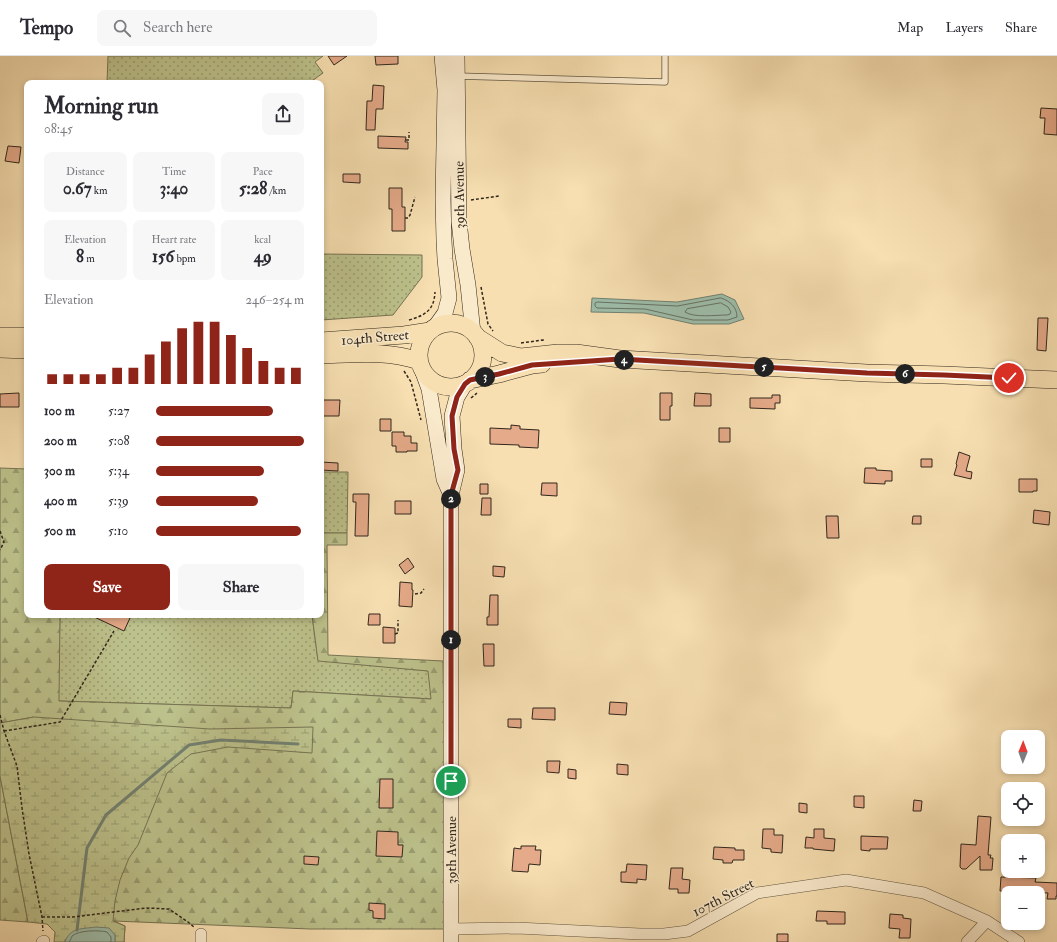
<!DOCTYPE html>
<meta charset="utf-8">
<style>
body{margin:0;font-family:"IM FELL Double Pica",serif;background:#f7f7f7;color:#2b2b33;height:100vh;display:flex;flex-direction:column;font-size:15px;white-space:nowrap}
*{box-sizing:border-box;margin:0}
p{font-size:13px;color:#7c7c81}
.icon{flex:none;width:22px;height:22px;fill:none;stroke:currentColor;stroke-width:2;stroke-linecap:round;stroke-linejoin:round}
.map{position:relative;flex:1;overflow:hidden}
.panel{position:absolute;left:24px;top:24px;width:300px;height:538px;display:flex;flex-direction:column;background:#fff;border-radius:8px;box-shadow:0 2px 6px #0003}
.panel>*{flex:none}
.needle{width:26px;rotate:1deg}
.buttons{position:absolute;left:1001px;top:674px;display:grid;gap:8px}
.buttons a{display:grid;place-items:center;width:44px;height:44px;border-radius:8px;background:#fff;box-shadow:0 2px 6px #0003;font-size:20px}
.pin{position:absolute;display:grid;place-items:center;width:34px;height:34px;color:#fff;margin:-17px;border:2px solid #fff;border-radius:50%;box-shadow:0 1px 4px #0007}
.km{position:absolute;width:20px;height:20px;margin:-10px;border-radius:50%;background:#222;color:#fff;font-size:11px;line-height:20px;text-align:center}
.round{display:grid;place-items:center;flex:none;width:42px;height:42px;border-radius:8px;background:#f7f7f7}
.head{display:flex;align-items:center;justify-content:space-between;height:68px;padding:0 20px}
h1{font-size:22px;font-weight:700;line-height:30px}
.figures{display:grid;grid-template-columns:repeat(3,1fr);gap:6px;height:68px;padding:4px 20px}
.figures div{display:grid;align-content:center;border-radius:8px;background:#f7f7f7;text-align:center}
.figures b{font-size:17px;font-weight:700}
.figures small{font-size:11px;font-weight:400}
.figures p{font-size:11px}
.chart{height:112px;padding:8px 20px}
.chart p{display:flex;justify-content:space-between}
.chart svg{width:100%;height:72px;margin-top:4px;stroke:#8f2418;stroke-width:6}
.primary-button{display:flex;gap:8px;margin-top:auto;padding:8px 20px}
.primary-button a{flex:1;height:46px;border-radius:8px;background:#8f2418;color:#fff;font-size:16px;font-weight:700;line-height:46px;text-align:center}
.primary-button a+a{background:#f7f7f7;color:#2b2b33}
ul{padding:0 20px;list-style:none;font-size:13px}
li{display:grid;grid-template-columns:64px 48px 1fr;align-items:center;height:30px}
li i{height:10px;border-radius:5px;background:#8f2418}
header{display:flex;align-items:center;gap:24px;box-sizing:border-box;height:56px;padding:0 20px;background:#fff;border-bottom:1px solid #e1e1e2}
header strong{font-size:19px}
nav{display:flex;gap:22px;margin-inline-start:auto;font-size:14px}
.search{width:280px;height:36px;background:#f7f7f7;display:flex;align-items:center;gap:10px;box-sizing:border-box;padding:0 14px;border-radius:8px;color:#7c7c81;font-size:15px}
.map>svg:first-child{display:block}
.grass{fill:url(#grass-dots);stroke:#777454}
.forest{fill:url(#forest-firs);stroke:#777454}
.wetland{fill:url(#wetland-marsh);stroke:#777454}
.water{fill:#9dbdaa;stroke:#728171}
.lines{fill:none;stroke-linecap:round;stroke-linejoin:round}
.shore{stroke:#677263;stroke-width:1}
.stream{stroke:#728171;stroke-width:3}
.building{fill:#e5aa89;stroke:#31271c}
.service-casing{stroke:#625541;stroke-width:7}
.minor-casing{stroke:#625541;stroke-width:12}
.secondary-casing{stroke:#31271c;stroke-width:16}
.primary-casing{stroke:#31271c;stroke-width:18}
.path{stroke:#31271c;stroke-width:1.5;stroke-dasharray:3 2;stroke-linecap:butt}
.service{stroke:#faeacc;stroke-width:5.5}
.minor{stroke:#faeacc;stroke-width:11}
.secondary{stroke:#faeacc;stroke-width:15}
.primary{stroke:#f7dfb1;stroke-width:17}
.route-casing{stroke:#fff;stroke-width:8}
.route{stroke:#8f2418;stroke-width:5}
.labels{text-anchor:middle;stroke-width:3;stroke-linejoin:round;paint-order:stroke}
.street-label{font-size:14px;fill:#31271c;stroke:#faeacc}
</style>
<header>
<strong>Tempo</strong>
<div class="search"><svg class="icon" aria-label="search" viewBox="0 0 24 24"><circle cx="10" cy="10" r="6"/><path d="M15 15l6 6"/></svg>Search here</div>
<nav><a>Map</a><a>Layers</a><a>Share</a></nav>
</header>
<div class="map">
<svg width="1057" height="886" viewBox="0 0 1057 886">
<defs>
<pattern id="grass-dots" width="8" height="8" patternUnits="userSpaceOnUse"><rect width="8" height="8" fill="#bdc28c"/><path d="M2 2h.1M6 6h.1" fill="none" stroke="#9a9e72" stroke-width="1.8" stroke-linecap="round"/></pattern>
<pattern id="forest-firs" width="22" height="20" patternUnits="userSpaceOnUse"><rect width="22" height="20" fill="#bdc28c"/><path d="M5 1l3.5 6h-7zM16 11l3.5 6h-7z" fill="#9a9e72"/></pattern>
<pattern id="wetland-marsh" width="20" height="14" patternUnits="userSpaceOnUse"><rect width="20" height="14" fill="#bdc28c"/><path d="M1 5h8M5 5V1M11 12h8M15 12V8" fill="none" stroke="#9a9e72"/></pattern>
</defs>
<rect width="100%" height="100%" fill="#f7dfb1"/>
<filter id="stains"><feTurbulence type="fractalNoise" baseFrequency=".005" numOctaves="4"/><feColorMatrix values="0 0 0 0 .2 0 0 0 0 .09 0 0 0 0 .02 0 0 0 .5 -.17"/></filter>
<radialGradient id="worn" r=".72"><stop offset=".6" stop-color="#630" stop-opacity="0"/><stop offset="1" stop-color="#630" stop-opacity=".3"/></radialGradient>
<path class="grass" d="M 108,0 L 323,0 L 315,6 L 323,17 L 309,27 L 107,27 Z
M 321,198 L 422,199 L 422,221 L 393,259 L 321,264 Z
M 321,416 L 348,416 L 347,477 L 321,477 Z
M 60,559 L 312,559 L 318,604 L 429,615 L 432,643 L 293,635 L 291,652 L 58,645 Z"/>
<path class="forest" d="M 0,412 L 27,413 L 27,559 L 60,559 L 59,645 L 291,652 L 293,635 L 431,643 L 428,615 L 318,605 L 312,559 L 321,559 L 321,477 L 347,477 L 347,489 L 327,489 L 328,599 L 443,605 L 444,671 L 451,873 L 310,873 L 114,865 L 125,870 L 124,886 L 115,886 L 115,879 L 34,661 L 0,667 Z
M 0,720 L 28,866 L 0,864 Z"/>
<path class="wetland" d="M 34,661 L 210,673 L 313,671 L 312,697 L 228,691 L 191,698 L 167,717 L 138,789 L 129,802 L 120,824 L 115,845 L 113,865 L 125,870 L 124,886 L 115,886 L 115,879 L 65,884 L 65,886 L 54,886 L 55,876 L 47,868 L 28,866 L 0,720 L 0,667 Z"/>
<path class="water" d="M 722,238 L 735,244 L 744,263 L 729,268 L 693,268 L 644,257 L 591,256 L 592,242 L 677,246 Z
M 96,871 L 109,872 L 115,879 L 115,886 L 65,886 C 70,871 83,873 96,871 Z"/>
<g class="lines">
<path class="shore" d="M 721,242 C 730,245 737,251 737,261 L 728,264 L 693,264 L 645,253 L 597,252 L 595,250 L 595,247 L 597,246 L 677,250 Z
M 721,247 L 728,251 L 731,256 L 730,258 L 727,259 C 716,259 694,262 685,256 L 687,253 Z
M 69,886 C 70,885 72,881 72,880 C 79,874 99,874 107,876 L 111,881 L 111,886"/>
<path class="stream" d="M 77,874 L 87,792 L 106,759 L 189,689 L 221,684 L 298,688"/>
</g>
<path class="building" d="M 328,0 L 347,0 L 334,9 Z
M 375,0 L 398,0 L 398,8 L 376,9 Z
M 373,29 L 384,30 L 383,53 L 376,53 L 375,74 L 366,74 L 367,45 L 372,45 Z
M 1041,52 L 1057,53 L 1057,79 L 1044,78 L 1045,62 L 1040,62 Z
M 378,80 L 406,81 L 405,86 L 408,86 L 408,93 L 378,92 Z
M 8,90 L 21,91 L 19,107 L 5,105 Z
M 343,118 L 360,118 L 360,127 L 343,126 Z
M 389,132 L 402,132 L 402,151 L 405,151 L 405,175 L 392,175 L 392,153 L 389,153 Z
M 1038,262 L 1048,262 L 1046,295 L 1037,294 Z
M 19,337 L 19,351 L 0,351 L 0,338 Z
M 660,337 L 672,337 L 672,350 L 670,350 L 670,364 L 660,364 Z
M 695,337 L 711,338 L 711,350 L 694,350 Z
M 772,339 L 780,339 L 780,347 L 775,347 L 775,353 L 750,352 L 750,342 L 772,342 Z
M 321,344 L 340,344 L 339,360 L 321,360 Z
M 380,363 L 391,363 L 391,375 L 380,375 Z
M 511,369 L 520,370 L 520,373 L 539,374 L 538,392 L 519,391 L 519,389 L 490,388 L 490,372 L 511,373 Z
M 719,372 L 730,372 L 730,386 L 719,386 Z
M 392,376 L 404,376 L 404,380 L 411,380 L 411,387 L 417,387 L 417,395 L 407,395 L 407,396 L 396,396 L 396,390 L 392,390 Z
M 959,396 L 970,400 L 966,415 L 972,416 L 971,423 L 954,419 L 957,409 L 956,408 Z
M 921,403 L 932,403 L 932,411 L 921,411 Z
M 321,406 L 338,407 L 338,415 L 321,414 Z
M 865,412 L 876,412 L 876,414 L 892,415 L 892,425 L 885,425 L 885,428 L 864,427 Z
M 1019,423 L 1037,423 L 1037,435 L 1033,435 L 1033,436 L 1019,436 Z
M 542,427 L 557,427 L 557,440 L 541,439 Z
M 480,428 L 488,428 L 488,438 L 480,438 Z
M 353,438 L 369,438 L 368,480 L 355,480 L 356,446 L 353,446 Z
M 482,442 L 491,442 L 491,459 L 481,459 Z
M 395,445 L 411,445 L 411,458 L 395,458 Z
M 1034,454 L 1050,456 L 1049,469 L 1033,467 Z
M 826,460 L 838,460 L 839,482 L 827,482 Z
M 913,460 L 921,460 L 921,468 L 912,468 Z
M 408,502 L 414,511 L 405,518 L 399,509 Z
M 493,510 L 505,511 L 504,521 L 493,520 Z
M 400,526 L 412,527 L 412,534 L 413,534 L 412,551 L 399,550 Z
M 490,539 L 498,539 L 498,569 L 487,569 L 487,561 L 489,561 Z
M 369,558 L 380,558 L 380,569 L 368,569 Z
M 90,559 L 123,559 L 130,562 L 124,575 Z
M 383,571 L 395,572 L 395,587 L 383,587 Z
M 483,588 L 494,588 L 494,610 L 484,610 Z
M 610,646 L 627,647 L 626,659 L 609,658 Z
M 533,652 L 555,652 L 555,664 L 532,663 Z
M 508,663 L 521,663 L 521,672 L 508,671 Z
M 547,705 L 560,705 L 559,717 L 547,716 Z
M 617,708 L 628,709 L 628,719 L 617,718 Z
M 568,713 L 576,714 L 576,723 L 568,722 Z
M 380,723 L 393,723 L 393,752 L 379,752 Z
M 854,740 L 864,740 L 864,752 L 854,751 Z
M 914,744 L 922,745 L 921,755 L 913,755 Z
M 799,747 L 807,748 L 807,757 L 799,756 Z
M 978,760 L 991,761 L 988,799 L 991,799 L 990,802 L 993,802 L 992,814 L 980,814 L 980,800 L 966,813 L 962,813 L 960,811 L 961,788 L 976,789 Z
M 763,773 L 774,773 L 774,779 L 783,779 L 782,797 L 771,796 L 771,793 L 762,792 Z
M 814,773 L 824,773 L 824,782 L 835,783 L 834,795 L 813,793 L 813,792 L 805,792 L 806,781 L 814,782 Z
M 377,775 L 398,776 L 398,789 L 403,789 L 402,801 L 376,800 Z
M 861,780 L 888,781 L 887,793 L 870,793 L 870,795 L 861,794 Z
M 521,790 L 536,790 L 535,794 L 541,794 L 540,809 L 529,808 L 528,816 L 512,815 L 514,792 L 521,793 Z
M 714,791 L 735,792 L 735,794 L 744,794 L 744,804 L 733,804 L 732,807 L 723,807 L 723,804 L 713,803 Z
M 304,800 L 319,801 L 318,809 L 304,808 Z
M 627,808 L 647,809 L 646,824 L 637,823 L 637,827 L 621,826 L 621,816 L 626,816 Z
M 671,812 L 683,812 L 682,823 L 690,824 L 689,837 L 678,837 L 678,833 L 669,833 Z
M 1001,821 L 1036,822 L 1035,826 L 1057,827 L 1057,840 L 1056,840 L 1056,843 L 1047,843 L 1048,837 L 1000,835 Z
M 369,847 L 385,848 L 385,863 L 373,862 L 373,855 L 369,854 Z
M 817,855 L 845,856 L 845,868 L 827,868 L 827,865 L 816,865 Z
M 890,858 L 903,859 L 903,862 L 911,863 L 910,882 L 899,882 L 900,873 L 889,872 Z
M 777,878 L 788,878 L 788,886 L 777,886 Z"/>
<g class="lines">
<defs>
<path id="service" d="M 457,20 L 665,26 L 665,0"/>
<path id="minor" d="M 451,873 L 517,872 L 640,878 L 664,878 L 688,875 L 757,837 L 846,824 L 924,837 L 987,865 L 1019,886
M 201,878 L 201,886
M 42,886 L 44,885
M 967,886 L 987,865"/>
<path id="secondary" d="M 457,0 L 459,165 L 462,193 L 468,229 L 473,277
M 435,271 L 445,257 L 449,242 L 445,203 L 444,184 L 443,143 L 445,34 L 442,0
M 421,311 L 429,333 L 444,423 L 451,439
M 451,886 L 451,439 L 457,414 L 454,393 L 452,360 L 457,341 L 465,328"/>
<path id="primary" d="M419 299a32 32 0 1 1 64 0a32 32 0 1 1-64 0Z
M 0,280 L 27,280
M 477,281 L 502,297 L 521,301 L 558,297 L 576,297 L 620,303 L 867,317 L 944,319 L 1057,324
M 321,285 L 404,279 L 430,275
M 0,293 L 27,294
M 321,299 C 354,298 387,294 419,305
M 470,324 L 499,318 L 532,309 L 542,308"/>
</defs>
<use href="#service" class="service-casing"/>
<use href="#minor" class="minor-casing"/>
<use href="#secondary" class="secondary-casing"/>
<use href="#primary" class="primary-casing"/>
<path class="path" d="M 406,84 L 409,84 L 409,76
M 471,144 L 499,140
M 405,162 L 408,162 L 410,159 L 415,141
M 481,231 L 488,268 L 493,275
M 409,264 C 426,259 434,254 435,236
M 521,287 L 543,284 L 545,285
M 404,315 L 411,326 L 421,364
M 471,342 L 477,337
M 0,475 L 4,486 L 0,494
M 415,538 L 421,537 L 424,533
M 395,578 L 398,577 L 398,564
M 0,659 L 4,675 L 17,710 L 22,752 L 29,798 L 42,861 L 43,875
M 4,675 L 60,666 L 114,575
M 42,861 L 73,861 L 146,852 L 169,853 L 188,866 L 194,871"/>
<use href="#service" class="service"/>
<use href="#minor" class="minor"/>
<use href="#secondary" class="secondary"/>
<use href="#primary" class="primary"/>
</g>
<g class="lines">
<defs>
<path id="route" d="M 451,725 L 451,439 L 458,414 L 454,393 L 452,360 L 457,341 L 465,328 L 470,324 L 499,318 L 532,309 L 620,303 L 867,317 L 944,319 L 1009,322"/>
</defs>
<use href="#route" class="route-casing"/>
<use href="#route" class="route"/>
</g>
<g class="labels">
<g class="street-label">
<text transform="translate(459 139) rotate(-91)" y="5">39th Avenue</text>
<text transform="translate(375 281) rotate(-5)" y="5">104th Street</text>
<text transform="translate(451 794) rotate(-90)" y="5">39th Avenue</text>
<text transform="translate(723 841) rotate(-27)" y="5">107th Street</text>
</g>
</g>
<rect width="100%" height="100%" filter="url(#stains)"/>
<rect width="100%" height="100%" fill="url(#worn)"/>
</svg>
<div class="buttons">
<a><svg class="needle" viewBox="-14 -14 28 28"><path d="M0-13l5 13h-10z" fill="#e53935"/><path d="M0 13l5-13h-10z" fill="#7c7c81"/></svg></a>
<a><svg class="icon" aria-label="locate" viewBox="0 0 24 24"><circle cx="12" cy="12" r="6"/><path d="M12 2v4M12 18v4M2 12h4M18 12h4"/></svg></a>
<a>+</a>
<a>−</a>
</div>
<div class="pin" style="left:451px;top:725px;background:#1e9e55"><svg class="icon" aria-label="arrive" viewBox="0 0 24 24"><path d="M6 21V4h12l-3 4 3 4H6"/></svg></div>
<div class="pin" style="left:1009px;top:322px;background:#d93025"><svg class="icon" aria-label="check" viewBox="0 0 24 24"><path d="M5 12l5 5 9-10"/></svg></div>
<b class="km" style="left:451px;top:584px">1</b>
<b class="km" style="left:451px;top:443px">2</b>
<b class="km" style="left:485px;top:321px">3</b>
<b class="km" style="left:624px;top:304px">4</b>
<b class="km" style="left:764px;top:311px">5</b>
<b class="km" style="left:905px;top:318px">6</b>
<section class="panel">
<div class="head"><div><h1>Morning run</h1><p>08:45</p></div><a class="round"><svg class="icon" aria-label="share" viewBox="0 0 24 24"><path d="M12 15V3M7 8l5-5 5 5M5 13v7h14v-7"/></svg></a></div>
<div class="figures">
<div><p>Distance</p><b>0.67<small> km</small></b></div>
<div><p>Time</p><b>3:40</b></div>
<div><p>Pace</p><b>5:28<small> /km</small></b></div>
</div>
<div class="figures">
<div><p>Elevation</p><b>8<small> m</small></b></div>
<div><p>Heart rate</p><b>156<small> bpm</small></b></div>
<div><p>kcal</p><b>49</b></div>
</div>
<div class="chart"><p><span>Elevation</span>246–254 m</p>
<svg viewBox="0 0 160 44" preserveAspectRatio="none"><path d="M5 44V38M15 44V38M25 44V38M35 44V38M45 44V34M55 44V34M65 44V26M75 44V18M85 44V10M95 44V6M105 44V6M115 44V14M125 44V22M135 44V30M145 44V34M155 44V34"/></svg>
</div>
<ul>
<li><b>100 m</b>5:27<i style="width:79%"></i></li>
<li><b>200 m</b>5:08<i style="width:100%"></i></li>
<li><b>300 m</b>5:34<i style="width:73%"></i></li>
<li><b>400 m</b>5:39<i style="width:69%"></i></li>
<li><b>500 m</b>5:10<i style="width:98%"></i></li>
</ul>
<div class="primary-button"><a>Save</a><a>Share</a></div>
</section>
</div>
